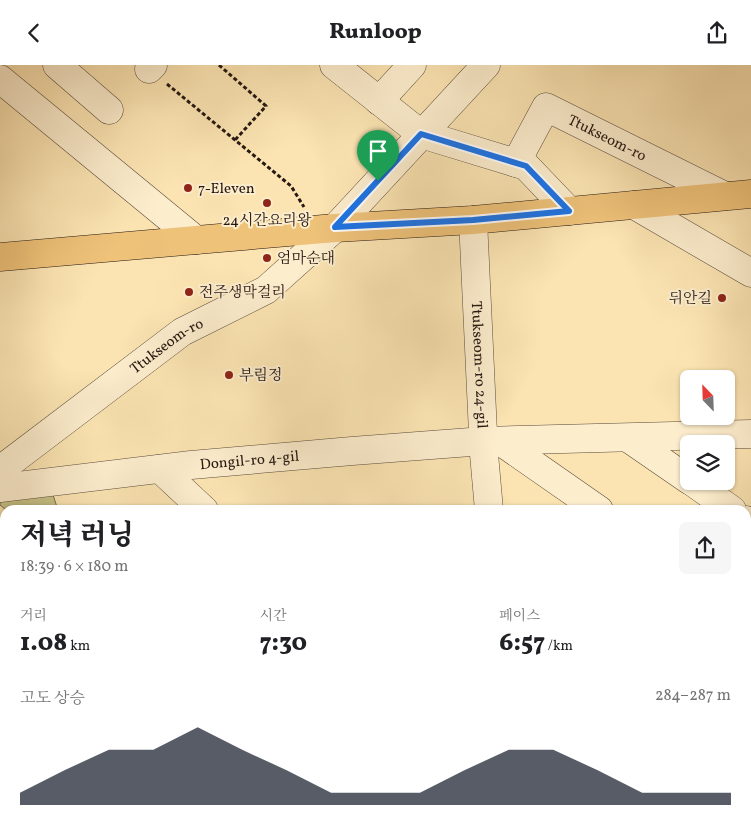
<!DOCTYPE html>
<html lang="ko">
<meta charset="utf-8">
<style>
body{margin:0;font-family:Vollkorn,"Noto Serif KR",serif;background:#f6f6f6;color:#202124;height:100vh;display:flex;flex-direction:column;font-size:19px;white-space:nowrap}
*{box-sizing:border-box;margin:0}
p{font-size:16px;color:#757577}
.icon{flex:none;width:28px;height:28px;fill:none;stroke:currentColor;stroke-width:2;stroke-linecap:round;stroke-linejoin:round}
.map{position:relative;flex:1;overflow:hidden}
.drawer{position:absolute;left:0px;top:440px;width:751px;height:320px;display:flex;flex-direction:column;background:#fff;border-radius:15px 15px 0 0;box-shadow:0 1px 4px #0004}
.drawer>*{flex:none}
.needle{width:32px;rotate:337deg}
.tools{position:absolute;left:680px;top:305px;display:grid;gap:10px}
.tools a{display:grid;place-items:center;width:55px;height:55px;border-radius:8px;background:#fff;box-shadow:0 1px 4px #0004;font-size:25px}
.pin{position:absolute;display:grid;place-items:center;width:42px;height:42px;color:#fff;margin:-51px -21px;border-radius:50% 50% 50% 0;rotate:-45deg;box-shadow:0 0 5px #0007}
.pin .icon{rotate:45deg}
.round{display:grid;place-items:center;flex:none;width:52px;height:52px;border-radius:8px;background:#f6f6f6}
.overview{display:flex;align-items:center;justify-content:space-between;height:85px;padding:0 20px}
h1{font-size:28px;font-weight:800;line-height:38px}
.metrics{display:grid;grid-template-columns:repeat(3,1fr);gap:8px;height:85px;padding:5px 20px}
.metrics div{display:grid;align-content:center}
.metrics b{font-size:25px;font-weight:800}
.metrics small{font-size:14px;font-weight:400}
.metrics p{font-size:14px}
.chart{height:140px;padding:10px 20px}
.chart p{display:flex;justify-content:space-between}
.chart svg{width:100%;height:90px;margin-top:5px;fill:#111827;opacity:.7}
header{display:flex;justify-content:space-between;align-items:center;height:65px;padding:0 20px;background:#fff;font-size:22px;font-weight:800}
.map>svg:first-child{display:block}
.green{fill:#c6c287;stroke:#766d4d}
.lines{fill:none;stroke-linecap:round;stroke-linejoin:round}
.minor-casing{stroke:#5b4b3b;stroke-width:29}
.major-casing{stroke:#261813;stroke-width:29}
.path{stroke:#261813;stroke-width:3;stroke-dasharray:4 2.5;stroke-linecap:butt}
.minor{stroke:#fcedcd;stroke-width:28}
.major{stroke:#eec279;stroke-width:28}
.route-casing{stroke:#fff;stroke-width:10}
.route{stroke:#1a73e8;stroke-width:6}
.poi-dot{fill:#8f2418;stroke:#fcedcd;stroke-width:2}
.labels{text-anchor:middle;stroke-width:4;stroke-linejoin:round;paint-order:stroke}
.street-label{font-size:15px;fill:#261813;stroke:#fcedcd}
.poi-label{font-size:15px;fill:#261813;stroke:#fcedcd;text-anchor:start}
</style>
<header><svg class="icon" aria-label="back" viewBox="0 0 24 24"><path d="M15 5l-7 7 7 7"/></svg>Runloop<svg class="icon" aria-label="share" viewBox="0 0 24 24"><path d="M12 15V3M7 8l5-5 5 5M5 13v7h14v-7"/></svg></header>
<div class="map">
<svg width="751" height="760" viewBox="0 0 751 760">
<rect width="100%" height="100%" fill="#fbe4b2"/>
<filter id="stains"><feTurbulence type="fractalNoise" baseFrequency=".004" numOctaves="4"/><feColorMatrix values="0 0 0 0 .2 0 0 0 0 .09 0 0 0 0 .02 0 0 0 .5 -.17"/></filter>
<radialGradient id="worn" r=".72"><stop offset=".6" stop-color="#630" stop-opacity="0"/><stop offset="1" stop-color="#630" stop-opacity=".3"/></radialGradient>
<path class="green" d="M 51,424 L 58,445 L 6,445 L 0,440 L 0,428 Z"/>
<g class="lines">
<defs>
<g id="minor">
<path d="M 57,0 L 109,45"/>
<path d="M 334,0 L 421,69 L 526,101 L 569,146"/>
<path d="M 149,4 L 153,0"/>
<path d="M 0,14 L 196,175"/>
<path d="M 379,36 L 412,0"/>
<path id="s1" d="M 516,98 L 546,42 L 725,131"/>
<path d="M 634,140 L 751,208"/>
<path id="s2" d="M 473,155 L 484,389 L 489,445"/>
<path d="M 628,373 L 689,415"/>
<path d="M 500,376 L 599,445"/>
<path d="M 160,404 L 204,445"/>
<path id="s3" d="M 0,405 L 182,267 L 266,225 L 335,163 L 486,0"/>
<path d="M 691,416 L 732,445"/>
<path id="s4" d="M 0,423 L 191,400 L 352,386 L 484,376 L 751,369"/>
<path d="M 746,455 L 751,458"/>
<path d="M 746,547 L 751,551"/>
<path d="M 746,589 L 751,588"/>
<path d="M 0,637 L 5,636"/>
<path d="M 0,709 L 5,714"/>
<path d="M 44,755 L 48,760"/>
<path d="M 277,755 L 282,760"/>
<path d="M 395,755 L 401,760"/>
<path d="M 513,755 L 513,760"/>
<path d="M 730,755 L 737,760"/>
</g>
<path id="major" d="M 0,192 L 335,163 L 473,155 L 751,129"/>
</defs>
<use href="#minor" class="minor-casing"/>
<use href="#major" class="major-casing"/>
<path class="path" d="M 219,0 L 266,41 L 235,75
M 167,19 L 291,121 L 304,142"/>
<use href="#minor" class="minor"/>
<use href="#major" class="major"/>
</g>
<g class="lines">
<defs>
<path id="route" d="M 421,69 L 526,101 L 569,146 L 473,155 L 335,162 Z"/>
</defs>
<use href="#route" class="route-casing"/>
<use href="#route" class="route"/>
</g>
<g class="poi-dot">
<circle cx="188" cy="123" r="5"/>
<circle cx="267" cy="138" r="5"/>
<circle cx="267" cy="193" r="5"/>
<circle cx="189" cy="227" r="5"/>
<circle cx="722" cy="233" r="5"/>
<circle cx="229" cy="310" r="5"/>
</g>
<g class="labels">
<g class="street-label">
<text dy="5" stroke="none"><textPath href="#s1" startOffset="132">Ttukseom-ro</textPath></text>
<text dy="5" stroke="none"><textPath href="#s3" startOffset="208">Ttukseom-ro</textPath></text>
<text dy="5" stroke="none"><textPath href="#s2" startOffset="145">Ttukseom-ro 24-gil</textPath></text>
<text dy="5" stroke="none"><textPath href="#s4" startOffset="251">Dongil-ro 4-gil</textPath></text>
</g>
<g class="poi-label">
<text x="198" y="128">7-Eleven</text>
<text x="267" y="160" text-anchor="middle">24시간요리왕</text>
<text x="277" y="198">엄마순대</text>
<text x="199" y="232">전주생막걸리</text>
<text x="712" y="238" text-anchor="end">뒤안길</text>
<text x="239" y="315">부림정</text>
</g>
</g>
<rect width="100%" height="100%" filter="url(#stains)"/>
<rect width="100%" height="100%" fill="url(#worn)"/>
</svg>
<div class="tools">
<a><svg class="needle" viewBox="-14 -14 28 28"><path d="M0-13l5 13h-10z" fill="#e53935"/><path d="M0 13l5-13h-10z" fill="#757577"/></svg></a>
<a><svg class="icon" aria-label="layers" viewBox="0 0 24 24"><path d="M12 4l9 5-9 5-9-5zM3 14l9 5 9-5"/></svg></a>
</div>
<div class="pin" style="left:378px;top:116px;background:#1e9e55"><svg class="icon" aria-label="arrive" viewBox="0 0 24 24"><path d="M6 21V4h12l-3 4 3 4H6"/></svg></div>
<section class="drawer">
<div class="overview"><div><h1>저녁 러닝</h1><p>18:39 · 6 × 180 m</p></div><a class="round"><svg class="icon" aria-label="share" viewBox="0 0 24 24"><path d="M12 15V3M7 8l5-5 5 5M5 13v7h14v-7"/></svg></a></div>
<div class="metrics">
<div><p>거리</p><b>1.08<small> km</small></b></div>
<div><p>시간</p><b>7:30</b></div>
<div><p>페이스</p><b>6:57<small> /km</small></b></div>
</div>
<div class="chart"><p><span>고도 상승</span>284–287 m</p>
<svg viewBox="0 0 160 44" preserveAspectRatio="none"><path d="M0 44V38L10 27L20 17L30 17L40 6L50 17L60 27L70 38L80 38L90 38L100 27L110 17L120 17L130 27L140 38L150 38L160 38V44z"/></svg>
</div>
</section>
</div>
